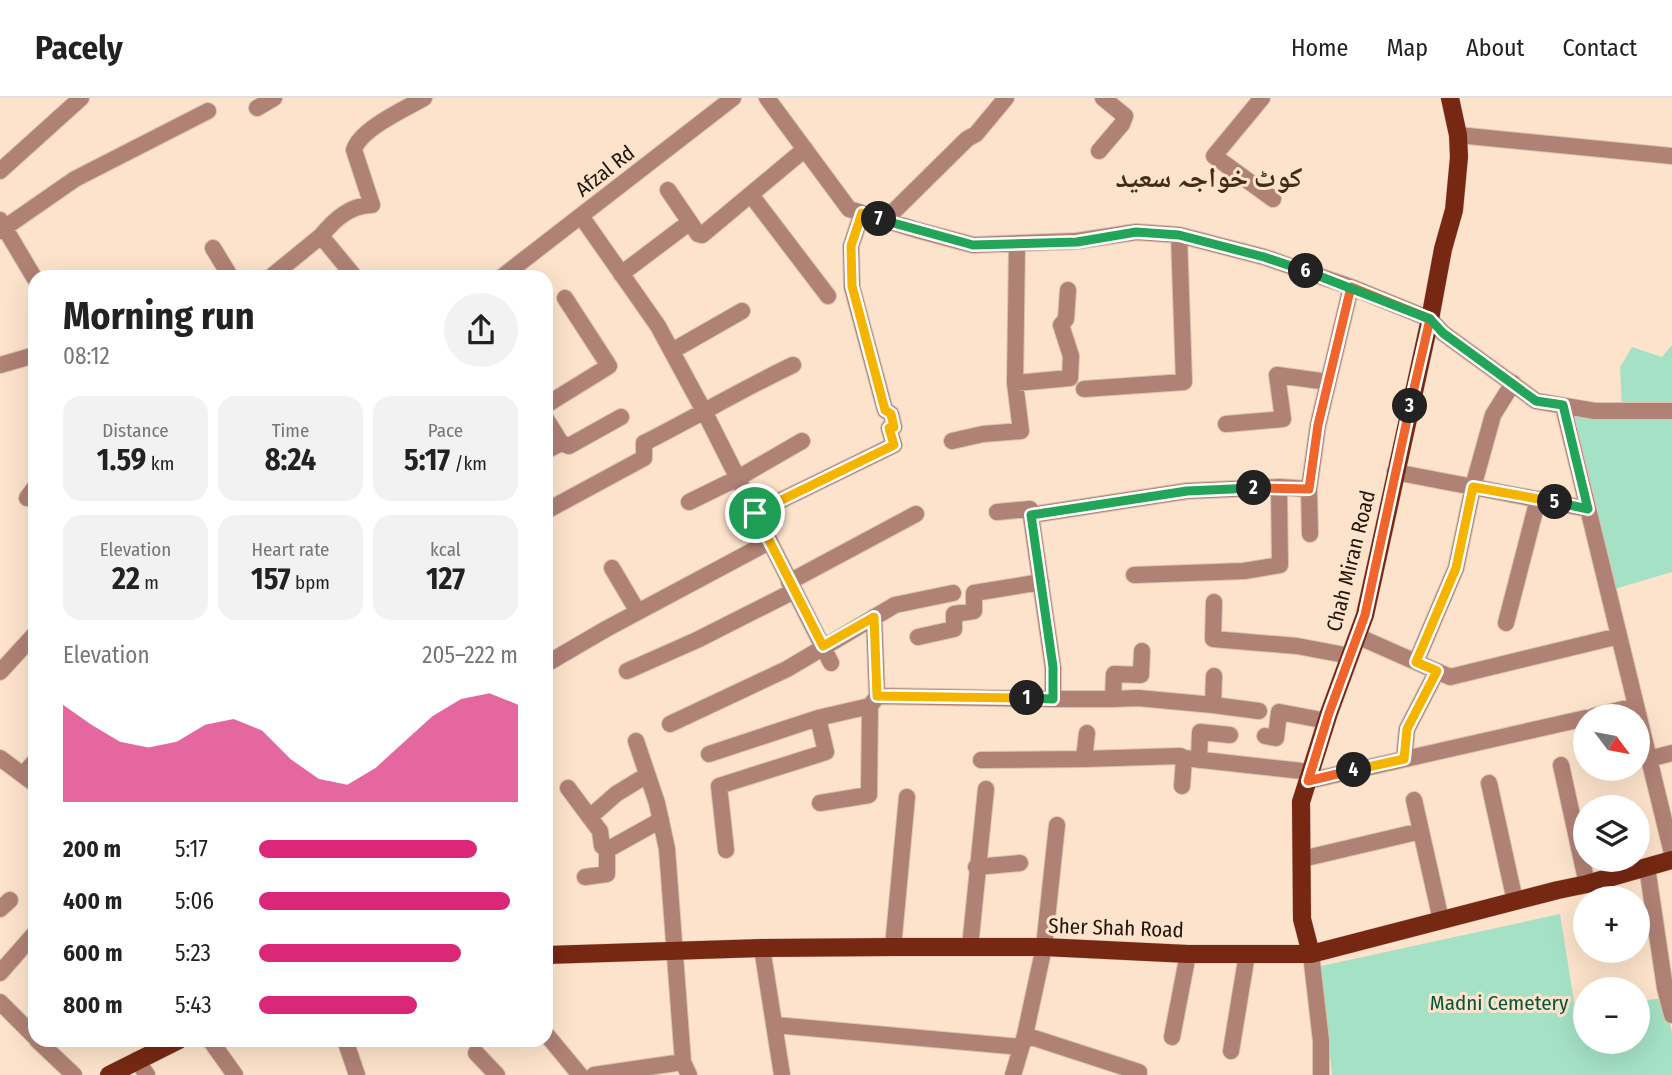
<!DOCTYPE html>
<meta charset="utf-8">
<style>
body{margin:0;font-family:"Fira Sans Condensed","Noto Naskh Arabic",sans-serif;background:#f2f2f2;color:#222;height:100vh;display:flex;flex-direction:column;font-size:26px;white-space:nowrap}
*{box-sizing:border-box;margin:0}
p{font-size:23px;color:#767676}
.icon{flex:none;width:38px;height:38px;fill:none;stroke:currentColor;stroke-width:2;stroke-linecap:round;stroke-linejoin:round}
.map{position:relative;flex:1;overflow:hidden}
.panel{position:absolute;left:28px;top:172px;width:525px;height:777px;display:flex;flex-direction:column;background:#fff;border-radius:21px;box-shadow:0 7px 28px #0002}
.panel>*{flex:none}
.needle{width:46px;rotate:122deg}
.controls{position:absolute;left:1573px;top:606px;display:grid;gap:14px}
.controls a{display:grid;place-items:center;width:77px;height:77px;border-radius:50%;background:#fff;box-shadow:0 7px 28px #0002;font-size:35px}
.pin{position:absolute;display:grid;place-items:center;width:60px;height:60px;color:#fff;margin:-30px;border:4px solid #fff;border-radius:50%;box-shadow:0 2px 7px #0007}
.km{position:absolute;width:35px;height:35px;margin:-18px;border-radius:50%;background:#222;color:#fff;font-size:19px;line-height:35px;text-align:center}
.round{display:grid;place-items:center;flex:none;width:74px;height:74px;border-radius:37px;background:#f2f2f2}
.head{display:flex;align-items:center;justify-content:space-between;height:119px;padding:0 35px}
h1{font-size:38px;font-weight:700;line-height:52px}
.stats{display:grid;grid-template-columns:repeat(3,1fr);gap:10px;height:119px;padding:7px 35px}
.stats div{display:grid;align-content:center;border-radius:18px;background:#f2f2f2;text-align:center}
.stats b{font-size:30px;font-weight:700}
.stats small{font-size:19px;font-weight:400}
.stats p{font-size:19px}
.chart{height:196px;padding:14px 35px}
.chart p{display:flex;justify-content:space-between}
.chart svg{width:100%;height:126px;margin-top:7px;fill:#db2777;opacity:.7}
ul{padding:0 35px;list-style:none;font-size:23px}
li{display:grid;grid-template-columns:112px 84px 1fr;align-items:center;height:52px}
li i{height:18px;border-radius:9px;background:#db2777}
header{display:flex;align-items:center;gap:42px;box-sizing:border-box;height:98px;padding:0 35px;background:#fff;border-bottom:2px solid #e0e0e0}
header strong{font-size:33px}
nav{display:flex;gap:38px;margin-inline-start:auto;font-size:24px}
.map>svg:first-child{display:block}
.green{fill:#a5e2c5}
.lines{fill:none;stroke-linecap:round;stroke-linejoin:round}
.minor-casing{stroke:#d9c2ad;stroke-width:18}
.major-casing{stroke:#d9c2ad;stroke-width:19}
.minor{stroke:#b08175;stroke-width:16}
.major{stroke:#772813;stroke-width:18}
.split-1-casing{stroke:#fff;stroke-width:14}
.split-2-casing{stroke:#fff;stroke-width:14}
.split-3-casing{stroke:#fff;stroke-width:14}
.split-4-casing{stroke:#fff;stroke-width:14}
.split-5-casing{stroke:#fff;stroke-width:14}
.split-6-casing{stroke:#fff;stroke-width:14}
.split-7-casing{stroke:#fff;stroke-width:14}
.split-8-casing{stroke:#fff;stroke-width:14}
.split-1{stroke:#f5b400;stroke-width:9}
.split-2{stroke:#22a559;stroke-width:9}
.split-3{stroke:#f0652b;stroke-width:9}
.split-4{stroke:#f0652b;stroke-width:9}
.split-5{stroke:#f5b400;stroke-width:9}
.split-6{stroke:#22a559;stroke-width:9}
.split-7{stroke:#22a559;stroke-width:9}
.split-8{stroke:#f5b400;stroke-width:9}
.labels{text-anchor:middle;stroke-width:6;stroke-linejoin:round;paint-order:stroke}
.street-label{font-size:21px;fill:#1f160d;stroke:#fde3cb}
.park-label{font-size:21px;fill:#05563b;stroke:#fde3cb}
.district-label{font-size:28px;font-weight:bold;fill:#412d1a;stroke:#fde3cb}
</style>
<header>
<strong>Pacely</strong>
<nav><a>Home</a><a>Map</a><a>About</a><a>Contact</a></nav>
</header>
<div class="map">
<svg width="1672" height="977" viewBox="0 0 1672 977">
<rect width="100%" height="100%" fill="#fde3cb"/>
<path class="green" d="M 1672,247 L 1672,474 L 1608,493 L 1563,308 L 1622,309 L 1620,269 L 1632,249 L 1662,259 Z
M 1560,816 L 1575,910 L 1585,909 L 1586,943 L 1638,943 L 1638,903 L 1664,900 L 1672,934 L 1672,977 L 1332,977 L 1321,868 Z"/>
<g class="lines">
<defs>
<path id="minor" d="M 767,0 L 849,111 L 917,132 L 973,147 L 1077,143 L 1136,134 L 1179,137 L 1264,159 L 1351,189 L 1430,221 L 1443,235 L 1536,303 L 1595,313 L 1672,313
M 1262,0 L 1214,58 L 1273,101
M 257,10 L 274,0
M 1458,37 L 1672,58
M 1099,53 L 1122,26 L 1125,18 L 1103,0
M 0,73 L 81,0
M 668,92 L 698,136 L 702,137 L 805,51
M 751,97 L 828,198
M 581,118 L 658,228 L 705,315 L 831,565
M 0,122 L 35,181
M 885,122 L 967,41 L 976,36 L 1006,0
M 0,133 L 75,81 L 208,13
M 321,138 C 334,122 350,107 372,107 L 354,52 C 360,31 405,11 424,0
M 213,150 L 230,178
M 621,176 L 690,124
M 272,178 L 321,138 L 354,178
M 503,178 L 733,0
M 672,253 L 742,213
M 0,267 L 35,257
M 1015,285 L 1070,280 L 1071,258 L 1061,227 L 1066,221 L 1068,192
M 1084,291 L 1184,284 L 1179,137
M 546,307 L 609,268 L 565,200
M 1563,308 L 1672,755
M 546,321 L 561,345 L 546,353
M 1226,326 L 1283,321 L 1277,277 L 1328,284
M 952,343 L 983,336 L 1021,333 L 1015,285 L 1017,147
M 561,345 L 569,348 L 621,319
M 1395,374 L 1588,411
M 1279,389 L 1309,391 L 1318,327 L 1351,189
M 1309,391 L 1310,436
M 27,400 L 35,389
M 689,404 L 738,380 L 802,343
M 546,413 L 644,360 L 644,345 C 694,320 742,291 793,267
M 755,415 L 894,347 L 889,330 L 894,329 L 891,316 L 885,312 L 852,189 L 851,148 L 862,115
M 1031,417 L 1187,393 L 1279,389 L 1280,467 L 1244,473 L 1134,477
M 612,470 L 638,514
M 789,484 L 916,416
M 1214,504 L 1213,541 L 1297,548 L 1350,558
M 874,519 L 877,598 L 1053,601 L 1053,570 L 1030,411 L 997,414
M 1506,525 L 1538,401
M 1357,538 L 1450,579 L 1619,538
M 918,539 L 954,531 L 954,516 L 974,513 L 974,495 L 1041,484
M 1416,564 L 1456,470 L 1473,389 L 1493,317 L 1513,285
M 546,566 L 606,531 L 769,444
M 627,573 L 697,542 L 794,493
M 0,574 L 35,536
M 1053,601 L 1113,601 L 1114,576 L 1141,577 L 1142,553
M 1113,601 L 1138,600 L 1213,607 L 1214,578
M 1213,607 L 1259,613
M 1594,618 L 1636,608
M 670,626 L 787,571 L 895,507 L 953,495
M 1087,635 L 1084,661 L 1180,658 L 1184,660
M 1265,638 L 1276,640 L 1279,614 L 1327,623
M 636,643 L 657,705 L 667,751 L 683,964 L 689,977
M 709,656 L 818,620
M 0,660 L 35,686
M 1404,661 L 1407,631 L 1437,573
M 1649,661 L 1672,655
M 981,662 L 1084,661
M 1199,662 L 1200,634 L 1230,637
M 1561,667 L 1587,786
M 23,677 L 35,663
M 1308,683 L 1586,620
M 1489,685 L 1515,803
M 1182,688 L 1184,660 L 1311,674
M 568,690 L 600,733 L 602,748 L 607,752
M 1414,702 L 1441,822
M 820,705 L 869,697 L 870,608 L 876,600
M 590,719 L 616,696 L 647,677
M 726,752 L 719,688 L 826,654 L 818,620 L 870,608
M 1302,761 L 1421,733
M 976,769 L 1020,765
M 1647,769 L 1665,890 L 1672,917
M 585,779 L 607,776 L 607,752 L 661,722
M 0,811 L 10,802
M 893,849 L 907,699
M 970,849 L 986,691
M 762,850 L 782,977
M 1311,856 L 1321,943 L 1321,977
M 0,875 L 35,835
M 0,904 L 35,939
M 775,927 L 1021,949
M 546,936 L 580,977
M 1025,937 L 1139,974
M 1172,939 L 1188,856
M 37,942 L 74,977
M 210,942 L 235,977
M 345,942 L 357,977
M 1231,953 L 1247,856
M 476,955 L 497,977
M 137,962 L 147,977
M 594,977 L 683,964
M 1013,977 L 1025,937 L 1044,849 L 1057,727"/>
<path id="major" d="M 1311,856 L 1302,821 L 1301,704 L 1329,615 L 1365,517 L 1430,221 L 1443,151 L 1454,112 L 1459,59 L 1458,37 L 1450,0
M 546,857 L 762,850 L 893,849 L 1044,849 L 1188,856 L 1311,856 L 1558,792 L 1587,786 L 1672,762
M 109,977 L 179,942"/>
</defs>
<use href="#minor" class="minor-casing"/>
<use href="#major" class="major-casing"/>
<use href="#minor" class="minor"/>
<use href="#major" class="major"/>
</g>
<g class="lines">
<defs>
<path id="split-1" d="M 755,415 L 823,548 L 874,519 L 877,598 L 1027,600"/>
<path id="split-2" d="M 1027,600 L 1053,601 L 1053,569 L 1031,417 L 1187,393 L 1254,390"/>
<path id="split-3" d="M 1254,390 L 1309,391 L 1318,327 L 1351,189 L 1430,221 L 1410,308"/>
<path id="split-4" d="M 1354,672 L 1308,683 L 1329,615 L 1365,517 L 1410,308"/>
<path id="split-5" d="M 1354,672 L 1404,661 L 1407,631 L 1437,573 L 1416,564 L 1456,470 L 1473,389 L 1555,404"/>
<path id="split-6" d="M 1306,173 L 1430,221 L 1443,235 L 1536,303 L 1563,307 L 1588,411 L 1555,404"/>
<path id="split-7" d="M 879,121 L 973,147 L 1077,144 L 1136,134 L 1179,137 L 1264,159 L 1306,173"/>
<path id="split-8" d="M 755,415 L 894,347 L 889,330 L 894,329 L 891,316 L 885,312 L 852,188 L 851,148 L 862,115 L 879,121"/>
</defs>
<use href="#split-1" class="split-1-casing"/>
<use href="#split-2" class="split-2-casing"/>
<use href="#split-3" class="split-3-casing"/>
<use href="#split-4" class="split-4-casing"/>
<use href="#split-5" class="split-5-casing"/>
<use href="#split-6" class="split-6-casing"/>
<use href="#split-7" class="split-7-casing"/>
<use href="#split-8" class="split-8-casing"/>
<use href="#split-1" class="split-1"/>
<use href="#split-2" class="split-2"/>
<use href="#split-3" class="split-3"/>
<use href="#split-4" class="split-4"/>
<use href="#split-5" class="split-5"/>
<use href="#split-6" class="split-6"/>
<use href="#split-7" class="split-7"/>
<use href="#split-8" class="split-8"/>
</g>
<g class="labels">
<g class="street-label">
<text transform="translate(605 73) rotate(-38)" y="7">Afzal Rd</text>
<text transform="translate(1351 463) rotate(-76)" y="7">Chah Miran Road</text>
<text transform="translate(1116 830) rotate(2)" y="7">Sher Shah Road</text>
</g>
<g class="park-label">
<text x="1499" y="912">Madni Cemetery</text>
</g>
<g class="district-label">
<text x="1209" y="89">کوٹ خواجہ سعید</text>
</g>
</g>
</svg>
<div class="controls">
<a><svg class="needle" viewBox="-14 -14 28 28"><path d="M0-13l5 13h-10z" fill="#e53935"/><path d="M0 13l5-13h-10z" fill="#767676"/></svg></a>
<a><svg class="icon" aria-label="layers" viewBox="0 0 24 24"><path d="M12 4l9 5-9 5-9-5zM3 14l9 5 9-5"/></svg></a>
<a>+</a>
<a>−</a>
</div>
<div class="pin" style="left:755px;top:415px;background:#1e9e55"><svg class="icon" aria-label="arrive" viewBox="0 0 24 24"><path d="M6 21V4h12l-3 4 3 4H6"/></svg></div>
<b class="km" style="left:1027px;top:600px">1</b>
<b class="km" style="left:1254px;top:390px">2</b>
<b class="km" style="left:1410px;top:308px">3</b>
<b class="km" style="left:1354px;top:672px">4</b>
<b class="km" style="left:1555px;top:404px">5</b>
<b class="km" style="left:1306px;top:173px">6</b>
<b class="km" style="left:879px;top:121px">7</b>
<section class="panel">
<div class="head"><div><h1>Morning run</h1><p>08:12</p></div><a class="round"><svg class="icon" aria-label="share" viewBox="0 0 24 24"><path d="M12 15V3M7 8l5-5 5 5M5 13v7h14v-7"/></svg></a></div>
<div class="stats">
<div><p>Distance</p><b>1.59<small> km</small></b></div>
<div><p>Time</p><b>8:24</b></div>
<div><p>Pace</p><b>5:17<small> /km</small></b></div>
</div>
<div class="stats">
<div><p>Elevation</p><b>22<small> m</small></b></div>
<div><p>Heart rate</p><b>157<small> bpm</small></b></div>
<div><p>kcal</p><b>127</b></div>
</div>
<div class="chart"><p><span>Elevation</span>205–222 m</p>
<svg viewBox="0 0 160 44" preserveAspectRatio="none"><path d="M0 44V10L10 17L20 23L30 25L40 23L50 17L60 15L70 19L80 29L90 36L100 38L110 32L120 23L130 14L140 8L150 6L160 10V44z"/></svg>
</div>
<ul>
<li><b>200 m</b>5:17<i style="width:84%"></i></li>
<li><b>400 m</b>5:06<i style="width:97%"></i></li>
<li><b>600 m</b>5:23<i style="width:78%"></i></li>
<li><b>800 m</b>5:43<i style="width:61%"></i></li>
</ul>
</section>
</div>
